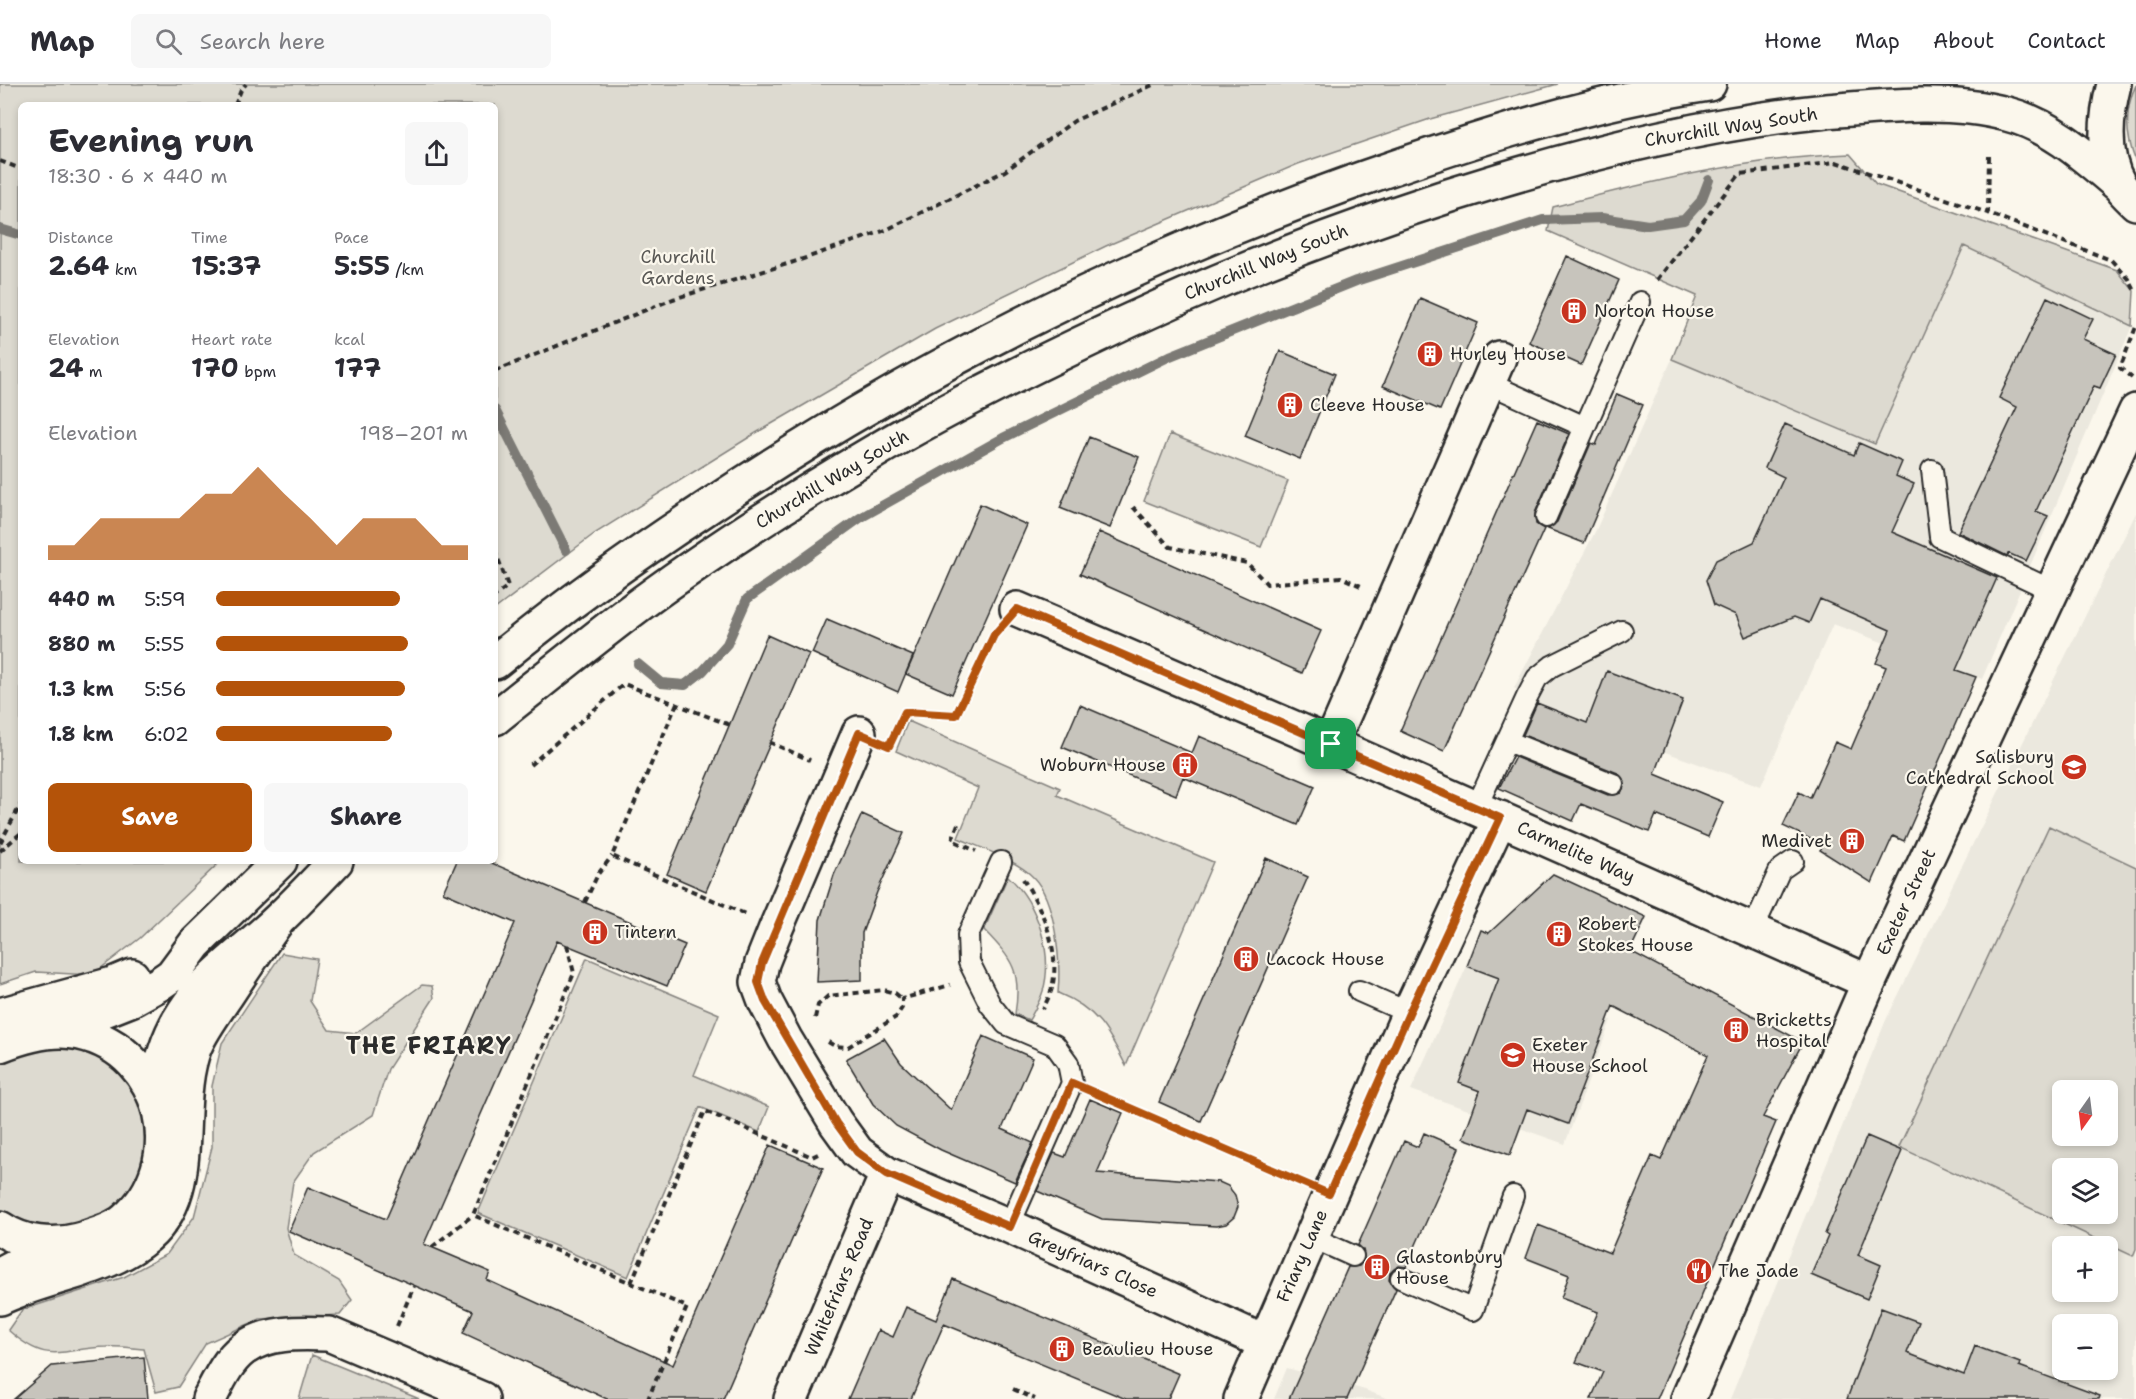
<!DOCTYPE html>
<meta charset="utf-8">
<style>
body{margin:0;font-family:"Shantell Sans",sans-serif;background:#f7f7f7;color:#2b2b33;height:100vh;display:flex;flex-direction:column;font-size:22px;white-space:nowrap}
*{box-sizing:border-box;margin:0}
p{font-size:20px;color:#7c7c81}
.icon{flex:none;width:33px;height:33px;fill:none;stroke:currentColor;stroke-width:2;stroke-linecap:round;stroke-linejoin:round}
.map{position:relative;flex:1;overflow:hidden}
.side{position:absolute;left:18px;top:18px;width:480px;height:762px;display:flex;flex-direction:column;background:#fff;border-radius:9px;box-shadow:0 3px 9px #0003}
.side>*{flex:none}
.needle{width:39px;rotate:194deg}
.tools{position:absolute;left:2052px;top:996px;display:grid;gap:12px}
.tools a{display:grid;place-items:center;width:66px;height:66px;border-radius:9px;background:#fff;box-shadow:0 3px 9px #0003;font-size:30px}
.pin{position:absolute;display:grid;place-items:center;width:51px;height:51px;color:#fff;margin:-26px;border-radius:12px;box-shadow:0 3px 9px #0006}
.round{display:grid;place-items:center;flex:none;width:63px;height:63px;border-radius:9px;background:#f7f7f7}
.head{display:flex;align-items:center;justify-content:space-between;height:102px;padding:0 30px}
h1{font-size:33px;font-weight:700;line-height:45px}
.metrics{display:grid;grid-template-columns:repeat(3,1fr);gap:9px;height:102px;padding:6px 30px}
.metrics div{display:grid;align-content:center}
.metrics b{font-size:26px;font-weight:700}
.metrics small{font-size:16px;font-weight:400}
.metrics p{font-size:16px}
.chart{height:168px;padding:12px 30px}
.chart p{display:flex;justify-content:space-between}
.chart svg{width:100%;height:108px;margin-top:6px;fill:#b45309;opacity:.7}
.action{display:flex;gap:12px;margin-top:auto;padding:12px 30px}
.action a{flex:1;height:69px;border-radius:9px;background:#b45309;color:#fff;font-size:24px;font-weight:700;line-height:69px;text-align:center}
.action a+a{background:#f7f7f7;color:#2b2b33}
ul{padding:0 30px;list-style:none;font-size:20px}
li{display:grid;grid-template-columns:96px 72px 1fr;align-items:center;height:45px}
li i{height:15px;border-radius:8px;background:#b45309}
header{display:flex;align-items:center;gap:36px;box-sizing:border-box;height:84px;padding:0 30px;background:#fff;border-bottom:2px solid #e1e1e2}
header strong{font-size:28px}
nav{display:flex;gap:33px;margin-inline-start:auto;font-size:21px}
.search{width:420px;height:54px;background:#f7f7f7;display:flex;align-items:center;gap:15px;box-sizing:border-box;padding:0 21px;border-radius:9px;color:#7c7c81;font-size:22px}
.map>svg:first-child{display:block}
.built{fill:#ebe8de;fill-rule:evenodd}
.green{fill:#dddad0;stroke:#84827e;stroke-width:1.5;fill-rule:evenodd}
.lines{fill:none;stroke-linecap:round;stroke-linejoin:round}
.stream{stroke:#7b7a75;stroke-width:10}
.building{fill:#c7c4bc;stroke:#2b2b2b;stroke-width:1.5}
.lane-casing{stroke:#2b2b2b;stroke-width:24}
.street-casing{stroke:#2b2b2b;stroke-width:38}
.secondary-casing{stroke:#2b2b2b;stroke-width:38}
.highway-casing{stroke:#2b2b2b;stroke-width:38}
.path{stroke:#2b2b2b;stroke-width:4;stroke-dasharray:6 4.5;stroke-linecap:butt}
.lane{stroke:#fbf7ec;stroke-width:20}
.street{stroke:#fbf7ec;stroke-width:33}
.secondary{stroke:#fbf7ec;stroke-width:33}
.highway{stroke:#fbf7ec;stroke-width:33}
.route-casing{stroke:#fff;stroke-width:12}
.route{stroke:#b45309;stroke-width:8}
.labels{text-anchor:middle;stroke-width:4.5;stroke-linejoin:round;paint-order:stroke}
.street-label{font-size:18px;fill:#2b2b2b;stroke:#fbf7ec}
.park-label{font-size:18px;fill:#585754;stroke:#fbf7ec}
.poi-label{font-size:18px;fill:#2b2b2b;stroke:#fbf7ec;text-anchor:start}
.district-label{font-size:24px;font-weight:bold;letter-spacing:1.5px;fill:#2b2b2b;stroke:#fbf7ec}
</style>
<header>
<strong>Map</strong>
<div class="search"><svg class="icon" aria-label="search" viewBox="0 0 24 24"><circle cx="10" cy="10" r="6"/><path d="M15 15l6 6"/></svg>Search here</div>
<nav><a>Home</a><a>Map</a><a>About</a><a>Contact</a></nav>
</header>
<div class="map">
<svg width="2136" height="1315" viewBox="0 0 2136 1315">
<rect width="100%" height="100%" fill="#fbf7ec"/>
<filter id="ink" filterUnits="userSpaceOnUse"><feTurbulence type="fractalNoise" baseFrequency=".0167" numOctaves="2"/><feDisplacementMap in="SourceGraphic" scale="12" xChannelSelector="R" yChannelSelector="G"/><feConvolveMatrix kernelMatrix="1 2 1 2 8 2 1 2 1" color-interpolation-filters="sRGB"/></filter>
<g filter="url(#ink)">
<path class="built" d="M 1964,161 L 2132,242 L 1982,595 L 1833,540 L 1761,702 L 1634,657 L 1536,619 L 1514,604 L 1596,446 L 1672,275 L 1874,360 Z
M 2136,429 L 2136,1315 L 1730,1315 L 1886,936 ZM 2062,1006 L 2108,1006 L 2108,1052 L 2062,1052 ZM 2062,1084 L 2108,1084 L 2108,1130 L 2062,1130 ZM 2062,1162 L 2108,1162 L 2108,1208 L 2062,1208 ZM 2062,1240 L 2108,1240 L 2108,1286 L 2062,1286 Z
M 1467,882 L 1611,936 L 1565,1060 L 1411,1006 Z
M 1287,1284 L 1365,1306 L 1389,1315 L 1274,1315 Z"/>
<path class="green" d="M 0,0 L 1558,0 L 1430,35 L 1298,80 L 1106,162 L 935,245 L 756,349 L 594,450 L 495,525 L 495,21 L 21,21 L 21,777 L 221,777 L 140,854 L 92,891 L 36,888 L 0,900 Z
M 2136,1 L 2136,78 C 2126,53 2124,26 2136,1 Z
M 1850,70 L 1876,100 L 2117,186 L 2134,207 L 2132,242 L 1964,162 L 1875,360 L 1672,275 L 1697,212 L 1548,147 L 1553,123 C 1651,97 1748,74 1850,70 Z
M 1170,350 L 1288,397 L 1261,463 L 1144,417 Z
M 908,637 L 1060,704 L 1057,711 L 1213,778 L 1126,982 C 1108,946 1097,925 1058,909 C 1061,878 1056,816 1033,793 C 1018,777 979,763 958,754 L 978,704 L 896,667 Z
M 2049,742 L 2136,783 L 2136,1165 L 2133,1172 L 1899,1063 ZM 2062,1006 L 2108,1006 L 2108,1052 L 2062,1052 ZM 2062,1084 L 2108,1084 L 2108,1130 L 2062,1130 Z
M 1008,792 C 1037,818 1054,869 1043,907 C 1040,917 1034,927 1029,936 L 1015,930 C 1022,888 1013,876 984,846 Z
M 282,869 L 317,875 L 310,917 L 329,946 L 356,949 L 422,901 L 432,902 L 434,914 L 388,985 L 373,1031 L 314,1068 L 293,1098 L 286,1144 L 294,1171 L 339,1197 L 352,1216 L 340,1231 L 260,1235 L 206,1259 L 178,1303 L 156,1308 L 144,1265 C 132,1264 120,1262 107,1263 C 60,1264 50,1283 8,1246 L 22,1226 L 124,1193 L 167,1170 L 194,1133 L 212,1063 L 212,1002 L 222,959 Z
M 587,874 L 719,930 L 694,991 L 769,1023 L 759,1048 L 700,1023 L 628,1193 L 478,1129 Z
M 43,962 C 63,963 81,964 100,973 C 113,979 125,992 133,1004 C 168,1062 134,1138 65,1143 C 40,1144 21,1141 0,1127 L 0,980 L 13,972 Z
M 312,1271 L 417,1314 L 419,1315 L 299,1315 Z"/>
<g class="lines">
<path class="stream" d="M 0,145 L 21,151
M 495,326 L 566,466
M 638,580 L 661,599 L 685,601 L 703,587 L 727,560 L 747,515 L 860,434 L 1003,354 L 1170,272 L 1356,197 L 1543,136 L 1602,134 L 1648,141 L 1684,136 L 1701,117 L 1709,96"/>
</g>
<path class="building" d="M 1567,172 L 1619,196 L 1581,281 L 1529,258 Z
M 2047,213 L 2093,235 L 2083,255 L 2116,270 L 2100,304 L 2094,302 L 2036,427 L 2048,432 L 2026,477 L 2008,469 L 2007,472 L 1958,448 L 2017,323 L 1999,314 Z
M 1420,214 L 1478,239 L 1440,326 L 1383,302 Z
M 1280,267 L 1335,290 L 1300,375 L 1245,352 Z
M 1617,310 L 1643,321 L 1584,459 L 1548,445 L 1557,438 L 1591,359 L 1596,361 Z
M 1537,336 L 1569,350 L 1535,429 L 1536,440 L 1544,445 L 1444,667 L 1400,647 Z
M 1785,340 L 1854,371 L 1859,359 L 1902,378 L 1896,392 L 1914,400 L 1892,448 L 1997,494 L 1956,586 L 1976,593 L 1904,757 L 1893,752 L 1872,799 L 1820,766 L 1823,761 L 1783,742 L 1799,708 L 1810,714 L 1835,658 L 1851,665 L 1886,583 L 1876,579 L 1890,546 L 1820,515 L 1809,539 L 1794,533 L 1745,553 L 1736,531 L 1714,521 L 1706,496 L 1716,476 L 1754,458 L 1784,393 L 1765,384 Z
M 1089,353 L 1139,373 L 1110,444 L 1060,424 Z
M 980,420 L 1027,441 L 952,610 L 906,590 Z
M 1099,448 L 1321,547 L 1302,589 L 1080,490 Z
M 827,535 L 913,572 L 898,608 L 812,569 Z
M 767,551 L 809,570 L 706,807 L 667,790 Z
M 1607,587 L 1683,616 L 1655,690 L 1723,718 L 1708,753 L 1656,731 L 1649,748 L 1581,720 L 1573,737 L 1499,704 L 1515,673 L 1608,711 L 1621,709 L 1625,699 L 1618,689 L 1523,651 L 1537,619 L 1587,639 Z
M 1080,621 L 1192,669 L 1199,652 L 1315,702 L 1298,741 L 1183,693 L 1176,711 L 1062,663 Z
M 862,730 L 904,749 L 877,808 L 862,849 L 862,896 L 817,898 L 820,836 L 834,791 Z
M 1266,774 L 1308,793 L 1201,1037 L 1159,1018 Z
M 457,777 L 487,777 L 685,861 L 667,902 L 557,857 L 424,1160 L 490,1188 L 487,1196 L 673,1281 L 770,1061 L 823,1084 L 723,1315 L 607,1315 L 463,1249 L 473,1227 L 289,1147 L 308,1103 L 386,1135 L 515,839 L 443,808 Z
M 1553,790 L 1646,833 L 1630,867 L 1803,958 L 1763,1033 L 1776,1038 L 1657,1315 L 1591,1315 L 1603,1288 L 1576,1278 L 1598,1228 L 1561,1214 L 1569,1191 L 1526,1174 L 1538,1141 L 1610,1169 L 1652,1072 L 1661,1076 L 1708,971 L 1613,922 L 1568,1040 L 1527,1025 L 1510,1071 L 1463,1054 L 1480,1007 L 1459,999 L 1499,894 L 1467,882 L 1481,846 L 1489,849 Z
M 983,952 L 1033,974 L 1002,1045 L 1033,1059 L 1015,1098 L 941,1066 L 896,1042 L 873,1020 L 846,975 L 884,954 L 901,979 L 951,1026 Z
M 1090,1015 L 1123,1029 L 1097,1089 L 1219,1098 L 1228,1102 L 1235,1111 L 1238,1123 L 1234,1133 L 1226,1140 L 1216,1142 L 1102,1135 L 1037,1107 L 1054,1069 L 1065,1073 Z
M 1424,1049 L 1459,1064 L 1406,1183 L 1399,1182 L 1390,1189 L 1389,1196 L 1396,1205 L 1347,1315 L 1289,1315 L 1348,1183 L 1359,1182 L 1364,1176 L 1363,1166 L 1358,1161 L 1404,1057 L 1418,1063 Z
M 1867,1052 L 1902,1067 L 1858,1171 L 1881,1181 L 1867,1215 L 1811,1191 L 1828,1152 L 1825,1150 Z
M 953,1195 L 1179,1290 L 1168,1315 L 1126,1315 L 944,1240 L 911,1315 L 848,1315 L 878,1246 L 893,1253 L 906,1223 L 936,1236 Z
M 1881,1224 L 1919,1238 L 1907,1269 L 1964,1291 L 1975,1262 L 2020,1279 L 2019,1282 L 2100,1312 L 2099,1315 L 1847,1315 Z
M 144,1273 L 148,1315 L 14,1315 L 52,1282 Z"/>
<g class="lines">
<defs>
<path id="lane" d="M 1488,299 L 1585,343 L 1640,218
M 1932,386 L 1940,453 L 2051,506
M 1546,433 L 1585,343
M 1507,657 L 1613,700
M 1476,724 L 1527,613 L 1537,594 L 1552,582 L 1622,547
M 1001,778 L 968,851 L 969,878 L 990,920 L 1006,940 L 1055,961 L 1068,979 L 1072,999 L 1009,1142
M 1753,845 L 1780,786 L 1793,777
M 1359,907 L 1409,929
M 1311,1153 L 1353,1172
M 1401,1194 L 1473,1226 L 1513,1112"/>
<path id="street" d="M 1017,525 L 1331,660 L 1869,898
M 859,649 L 776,844 L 762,879 L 758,898 L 765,917 L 785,955 L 836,1039 L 857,1068 L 887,1090 L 1009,1142 L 1264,1258
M 1331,660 L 1499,274
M 209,1315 C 218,1298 227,1277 243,1265 C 267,1247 302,1249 329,1250 L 482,1315
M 791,1315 L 887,1090
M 1241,1315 L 1409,929 L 1500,734"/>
<path id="secondary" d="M 1688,1315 L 1869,898 L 2136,327"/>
<path id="highway" d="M 2114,0 C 2106,32 2101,71 2120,102 C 2124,108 2131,114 2136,119
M 495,578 C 562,523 632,473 705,425 C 912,286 1126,179 1361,95 C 1474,55 1591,18 1709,0
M 495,634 C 538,600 580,566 623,533 C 702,473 787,419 872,369 C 939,329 1009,294 1080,260 C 1216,194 1355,139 1500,96 C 1607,64 1715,38 1827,27 C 1883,22 1952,15 2007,30 C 2051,41 2086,73 2120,102
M 0,931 L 113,900 L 132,892
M 54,946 L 130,916 L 159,900 L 172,891 L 195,860 L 280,777
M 0,961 C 25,951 54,943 80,949 C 166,968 191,1080 125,1136 C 112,1147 94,1151 79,1156 C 53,1163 23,1160 0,1144
M 155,1009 C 161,980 167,953 184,928 C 208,891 247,866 278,836 C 298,817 317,797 336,777
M 0,1190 L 57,1160
M 0,1214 C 44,1193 101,1187 140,1158 C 204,1112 170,1025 195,962 C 203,944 215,928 226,912 C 243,886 260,861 278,836"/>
</defs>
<use href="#lane" class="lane-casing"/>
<use href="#street" class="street-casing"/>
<use href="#secondary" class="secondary-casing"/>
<use href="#highway" class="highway-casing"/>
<path class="path" d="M 235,21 L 241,6 L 246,0
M 1989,72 L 1988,129 L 2111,176 L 2129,195 L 2136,209
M 0,77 L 21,85
M 1657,196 L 1740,90 L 1836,78 L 1988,129
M 495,287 L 673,215 L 797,177 L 886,146 L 1005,87 L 1074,37 L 1155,0
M 2132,294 L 2120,284 L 2136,243
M 1133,423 L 1170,463 L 1247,479 L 1267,500 L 1341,493 L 1363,503
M 495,466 L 508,502 L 495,512
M 677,619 L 612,772 L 745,830
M 894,652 L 905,628 L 956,631 L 995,550
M 769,658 L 810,676
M 530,681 L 624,600 L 730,641
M 958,740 L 952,756 L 976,767
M 0,759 L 21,720
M 0,767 L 21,749
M 1023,795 C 1043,826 1061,867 1052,904 C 1050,911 1046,919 1043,925
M 585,818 L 598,790 L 612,772
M 567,861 L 574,889 L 473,1131 L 687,1223 L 648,1315
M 815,934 L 818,921 L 828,912 L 884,906 L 895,909 L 902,915
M 828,958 L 835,962 L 848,963 L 896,933 L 902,924 L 902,915 L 950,901
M 1096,1009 L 1298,1097
M 432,1163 L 473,1131
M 631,1199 L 705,1027 L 812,1073 L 818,1070
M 397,1242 L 414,1202
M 1013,1305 L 1035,1315"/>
<use href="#lane" class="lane"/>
<use href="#street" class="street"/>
<use href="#secondary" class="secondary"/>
<use href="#highway" class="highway"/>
</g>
</g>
<g class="lines" filter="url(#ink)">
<defs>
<path id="route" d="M 1017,525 L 1500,734 L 1409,929 L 1329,1110 L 1072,999 L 1010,1143 L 887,1090 L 857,1068 L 836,1039 L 765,917 L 758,898 L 762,879 L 859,649 L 889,662 L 905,628 L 956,631 L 994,551 Z"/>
</defs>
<use href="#route" class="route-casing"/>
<use href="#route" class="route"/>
</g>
<defs>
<symbol id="building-disc" viewBox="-11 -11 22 22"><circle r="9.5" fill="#c8321e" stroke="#fbf7ec"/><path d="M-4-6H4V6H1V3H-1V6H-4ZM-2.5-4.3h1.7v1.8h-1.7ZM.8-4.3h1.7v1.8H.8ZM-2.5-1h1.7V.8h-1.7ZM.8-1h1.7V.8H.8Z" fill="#fff"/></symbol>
<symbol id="school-disc" viewBox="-11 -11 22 22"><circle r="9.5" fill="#c8321e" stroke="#fbf7ec"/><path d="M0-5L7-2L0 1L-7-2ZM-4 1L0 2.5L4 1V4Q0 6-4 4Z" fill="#fff"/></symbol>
<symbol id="restaurant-disc" viewBox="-11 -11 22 22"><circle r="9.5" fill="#c8321e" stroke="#fbf7ec"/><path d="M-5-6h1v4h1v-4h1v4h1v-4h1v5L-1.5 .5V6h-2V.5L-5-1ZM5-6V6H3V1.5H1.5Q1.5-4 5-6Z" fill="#fff"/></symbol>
</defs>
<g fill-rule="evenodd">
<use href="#building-disc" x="1559" y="212" width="30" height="30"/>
<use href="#building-disc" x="1415" y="255" width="30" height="30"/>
<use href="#building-disc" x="1275" y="306" width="30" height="30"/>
<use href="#building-disc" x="1170" y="666" width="30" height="30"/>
<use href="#school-disc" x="2059" y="668" width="30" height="30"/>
<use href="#building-disc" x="1837" y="742" width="30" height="30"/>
<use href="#building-disc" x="580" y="833" width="30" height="30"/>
<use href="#building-disc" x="1544" y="835" width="30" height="30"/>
<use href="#building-disc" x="1231" y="860" width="30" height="30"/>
<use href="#building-disc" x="1721" y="931" width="30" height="30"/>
<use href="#school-disc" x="1498" y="956" width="30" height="30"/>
<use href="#building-disc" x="1362" y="1168" width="30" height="30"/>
<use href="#restaurant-disc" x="1684" y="1172" width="30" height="30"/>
<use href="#building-disc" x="1047" y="1250" width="30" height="30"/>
</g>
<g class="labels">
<g class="street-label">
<text transform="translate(1731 43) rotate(-9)" y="6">Churchill Way South</text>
<text transform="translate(1266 178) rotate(-22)" y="6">Churchill Way South</text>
<text transform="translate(832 395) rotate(-31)" y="6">Churchill Way South</text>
<text transform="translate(1576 768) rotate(24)" y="6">Carmelite Way</text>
<text transform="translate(1906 818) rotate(-65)" y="6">Exeter Street</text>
<text transform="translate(1302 1172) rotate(-66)" y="6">Friary Lane</text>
<text transform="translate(1093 1180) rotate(24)" y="6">Greyfriars Close</text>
<text transform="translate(839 1203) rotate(-67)" y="6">Whitefriars Road</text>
</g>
<g class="park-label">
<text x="678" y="179">Churchill<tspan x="678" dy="21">Gardens</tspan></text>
</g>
<g class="poi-label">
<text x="1594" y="233">Norton House</text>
<text x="1450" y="276">Hurley House</text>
<text x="1310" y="327">Cleeve House</text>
<text x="2054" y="679" text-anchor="end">Salisbury<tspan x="2054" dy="21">Cathedral School</tspan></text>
<text x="1166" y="687" text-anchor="end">Woburn House</text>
<text x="1832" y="763" text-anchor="end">Medivet</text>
<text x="1578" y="846">Robert<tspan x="1578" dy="21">Stokes House</tspan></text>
<text x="614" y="854">Tintern</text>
<text x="1266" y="881">Lacock House</text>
<text x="1756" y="942">Bricketts<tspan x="1756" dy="21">Hospital</tspan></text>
<text x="1532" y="967">Exeter<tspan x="1532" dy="21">House School</tspan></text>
<text x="1396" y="1179">Glastonbury<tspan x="1396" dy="21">House</tspan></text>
<text x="1718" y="1193">The Jade</text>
<text x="1082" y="1271">Beaulieu House</text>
</g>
<g class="district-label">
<text x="429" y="970">THE FRIARY</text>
</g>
</g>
</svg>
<div class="tools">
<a><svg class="needle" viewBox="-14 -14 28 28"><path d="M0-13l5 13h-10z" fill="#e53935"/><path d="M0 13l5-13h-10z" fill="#7c7c81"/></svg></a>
<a><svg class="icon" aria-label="layers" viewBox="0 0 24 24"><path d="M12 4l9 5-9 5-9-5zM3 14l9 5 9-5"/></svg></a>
<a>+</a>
<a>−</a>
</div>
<div class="pin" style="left:1331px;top:660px;background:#1e9e55"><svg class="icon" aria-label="arrive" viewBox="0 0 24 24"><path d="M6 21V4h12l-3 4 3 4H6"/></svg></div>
<section class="side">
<div class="head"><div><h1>Evening run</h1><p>18:30 · 6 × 440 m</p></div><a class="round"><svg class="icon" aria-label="share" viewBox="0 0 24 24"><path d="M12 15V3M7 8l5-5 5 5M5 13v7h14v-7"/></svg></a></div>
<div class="metrics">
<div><p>Distance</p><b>2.64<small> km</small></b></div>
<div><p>Time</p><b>15:37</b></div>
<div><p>Pace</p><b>5:55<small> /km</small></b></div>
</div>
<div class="metrics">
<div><p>Elevation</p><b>24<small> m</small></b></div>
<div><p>Heart rate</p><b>170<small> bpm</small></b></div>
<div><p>kcal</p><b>177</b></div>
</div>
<div class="chart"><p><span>Elevation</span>198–201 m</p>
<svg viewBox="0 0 160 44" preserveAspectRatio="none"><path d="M0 44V38L10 38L20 27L30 27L40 27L50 27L60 17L70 17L80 6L90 17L100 27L110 38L120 27L130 27L140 27L150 38L160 38V44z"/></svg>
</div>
<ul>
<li><b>440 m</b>5:59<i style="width:73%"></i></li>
<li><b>880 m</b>5:55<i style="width:76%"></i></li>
<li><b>1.3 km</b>5:56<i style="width:75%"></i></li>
<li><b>1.8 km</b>6:02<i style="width:70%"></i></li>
</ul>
<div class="action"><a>Save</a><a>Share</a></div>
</section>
</div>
